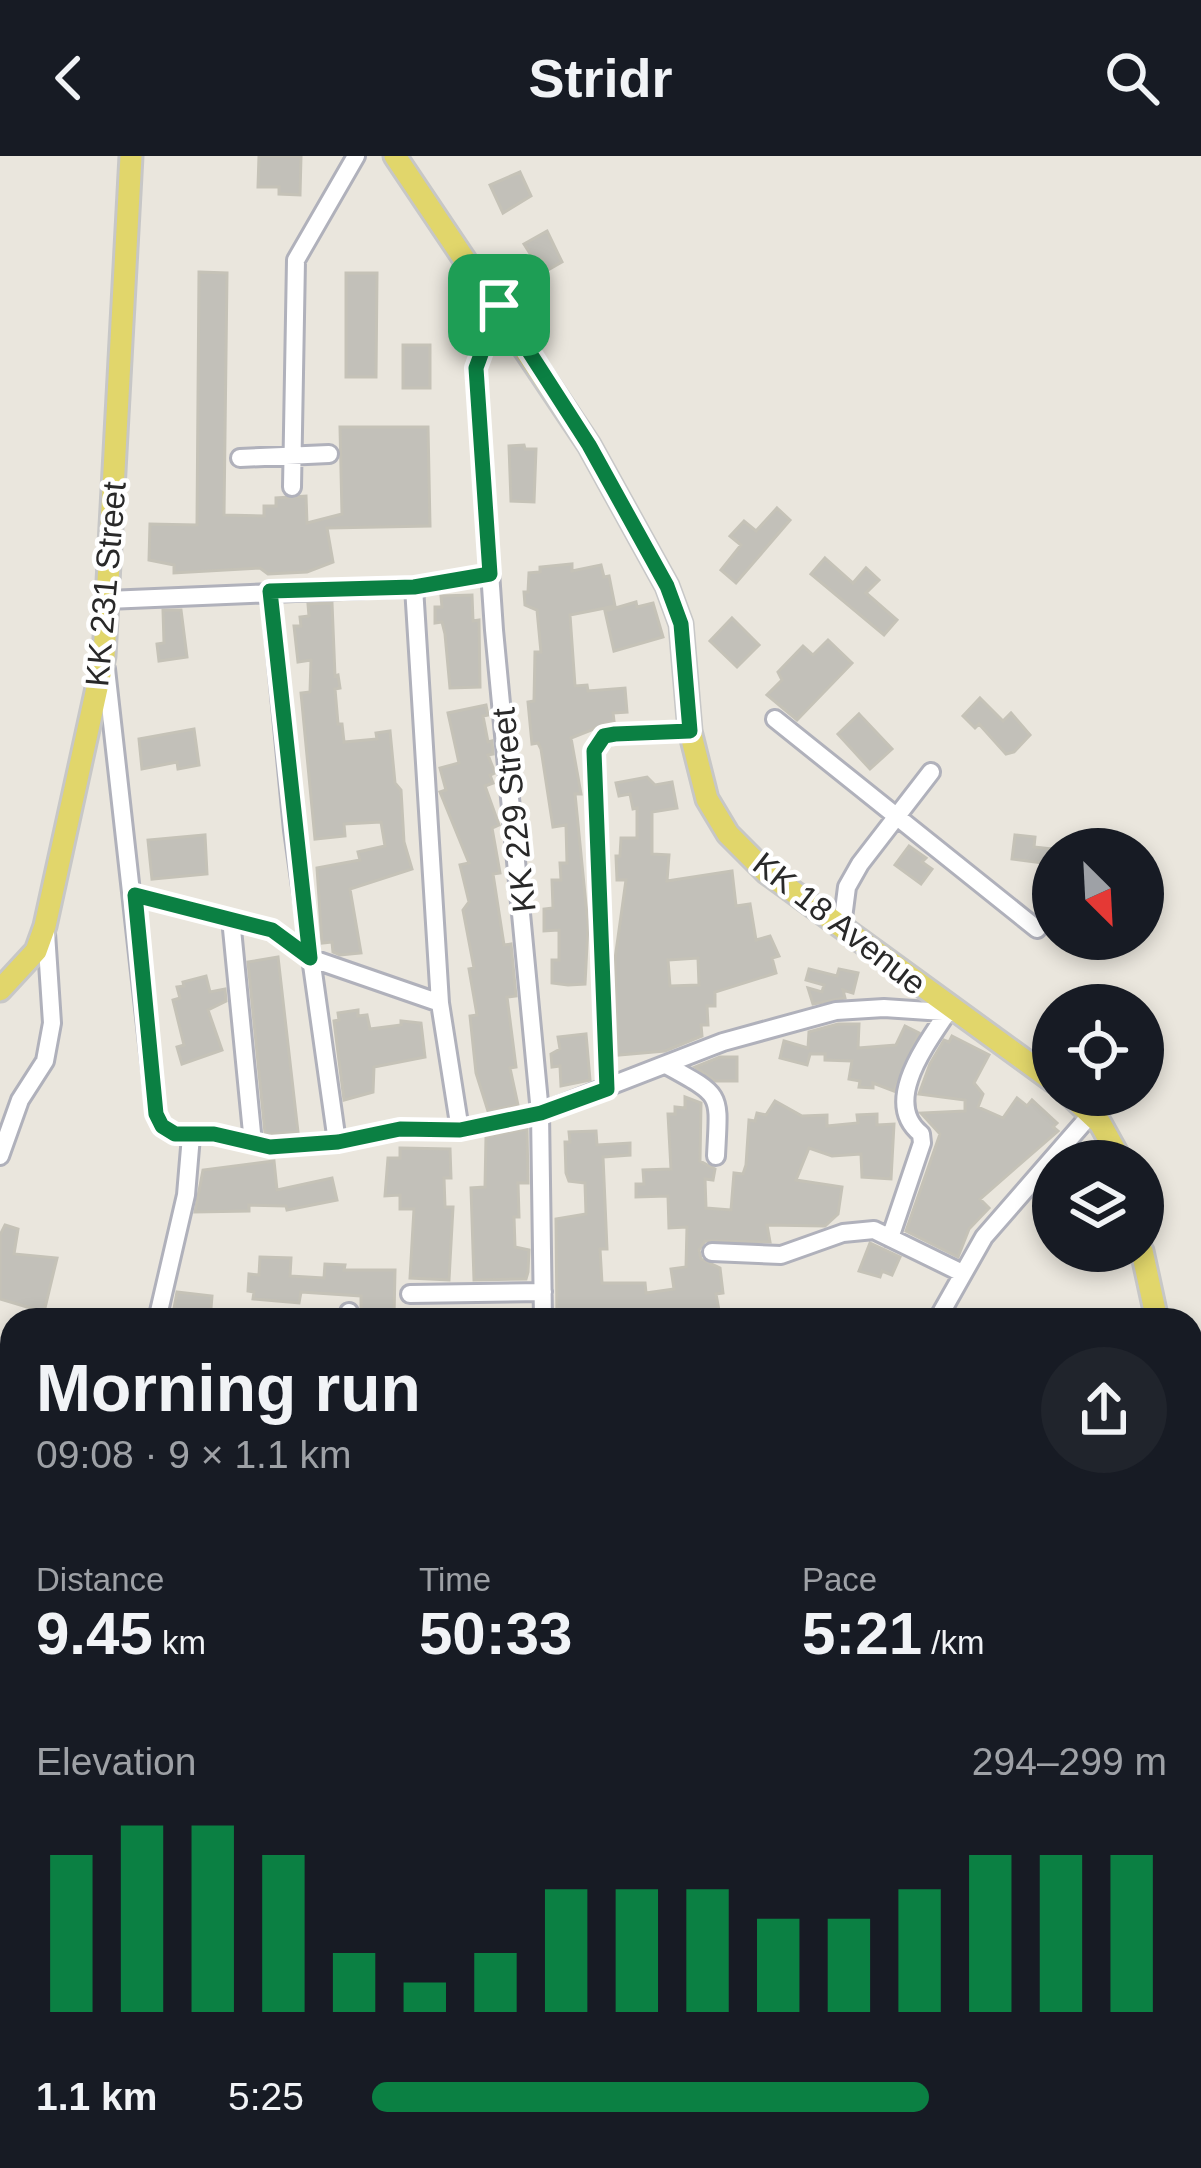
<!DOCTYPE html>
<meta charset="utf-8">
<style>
body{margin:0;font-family:Arial,sans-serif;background:#20242c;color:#f1f3f6;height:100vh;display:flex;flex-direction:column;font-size:45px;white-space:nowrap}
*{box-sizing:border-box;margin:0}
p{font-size:39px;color:#9ea1a6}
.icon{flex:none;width:66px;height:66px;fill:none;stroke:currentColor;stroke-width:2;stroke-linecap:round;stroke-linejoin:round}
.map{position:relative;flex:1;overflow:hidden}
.sheet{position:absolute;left:0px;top:1152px;width:1203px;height:861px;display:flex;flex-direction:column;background:#171b24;border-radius:36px 36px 0 0;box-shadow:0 6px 18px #0003}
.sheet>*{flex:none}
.needle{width:78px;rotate:156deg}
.tools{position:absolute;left:1032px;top:672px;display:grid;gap:24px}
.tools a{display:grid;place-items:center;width:132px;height:132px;border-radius:50%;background:#171b24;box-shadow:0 6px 18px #0003;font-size:60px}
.pin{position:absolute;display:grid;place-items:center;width:102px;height:102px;color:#fff;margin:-51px;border-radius:24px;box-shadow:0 6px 18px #0006}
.round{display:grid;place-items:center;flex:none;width:126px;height:126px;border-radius:63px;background:#20242c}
.head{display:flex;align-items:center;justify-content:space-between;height:204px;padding:0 36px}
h1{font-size:66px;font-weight:700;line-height:90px}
.stats{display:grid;grid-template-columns:repeat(3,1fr);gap:18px;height:204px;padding:12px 36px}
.stats div{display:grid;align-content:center}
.stats b{font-size:60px;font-weight:700}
.stats small{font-size:33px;font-weight:400}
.stats p{font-size:33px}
.chart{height:336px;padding:24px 36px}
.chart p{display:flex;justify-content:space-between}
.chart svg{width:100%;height:216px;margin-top:12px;stroke:#0b8043;stroke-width:6}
ul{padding:0 36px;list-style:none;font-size:39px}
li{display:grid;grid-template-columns:192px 144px 1fr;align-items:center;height:90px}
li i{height:30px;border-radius:15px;background:#0b8043}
header{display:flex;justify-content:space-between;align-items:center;height:156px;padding:0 36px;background:#171b24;font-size:54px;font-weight:700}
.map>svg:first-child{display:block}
.building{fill:#c2c0b9;stroke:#c5c2b7;stroke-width:3;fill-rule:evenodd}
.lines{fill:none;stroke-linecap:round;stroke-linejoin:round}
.minor-casing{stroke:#b0b1bb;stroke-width:22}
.major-casing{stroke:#c7c7c7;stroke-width:27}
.minor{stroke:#fff;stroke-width:16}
.major{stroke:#e1d66b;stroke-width:21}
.route-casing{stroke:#fff;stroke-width:24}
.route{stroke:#0b8043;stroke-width:15}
.labels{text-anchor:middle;stroke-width:9;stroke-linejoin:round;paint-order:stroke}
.street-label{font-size:33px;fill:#292929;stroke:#fff}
</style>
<header><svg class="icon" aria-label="back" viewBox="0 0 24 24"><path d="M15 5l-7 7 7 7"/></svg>Stridr<svg class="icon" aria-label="search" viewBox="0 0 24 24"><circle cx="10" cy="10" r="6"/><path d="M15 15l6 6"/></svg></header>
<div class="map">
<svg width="1201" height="2012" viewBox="0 0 1201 2012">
<rect width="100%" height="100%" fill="#eae6dd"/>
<path class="building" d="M 259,0 L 301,0 L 300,39 L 279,38 L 279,31 L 258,31 Z
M 520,16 L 531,40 L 503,57 L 490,29 Z
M 547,75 L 562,106 L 548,114 L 542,103 L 536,107 L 524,88 Z
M 199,116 L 227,117 L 224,359 L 264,360 L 264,350 L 276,350 L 276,342 L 306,340 L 307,367 L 342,358 L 340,271 L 428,271 L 430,370 L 327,372 L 333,406 L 307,416 L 268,418 L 260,412 L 174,417 L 174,409 L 149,404 L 150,368 L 197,369 Z
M 346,117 L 377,117 L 376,221 L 346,221 Z
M 403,189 L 430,189 L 430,232 L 403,232 Z
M 524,289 L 525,293 L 536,293 L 534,346 L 511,345 L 509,290 Z
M 777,352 L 790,364 L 736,427 L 721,414 L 741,389 L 730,380 L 744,365 L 756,375 Z
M 825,402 L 853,427 L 866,412 L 879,424 L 866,437 L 897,464 L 884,479 L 811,418 Z
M 572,408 L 572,415 L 601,409 L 604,421 L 609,420 L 615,450 L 570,459 L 575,530 L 587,529 L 588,535 L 625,532 L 627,556 L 613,557 L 614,565 L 571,582 L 581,638 L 575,638 L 588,769 L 585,828 L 568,829 L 552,827 L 552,804 L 559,804 L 559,774 L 544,775 L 544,753 L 553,752 L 552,724 L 561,724 L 560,707 L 567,707 L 566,669 L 553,671 L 541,593 L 538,587 L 532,588 L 528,546 L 534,545 L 535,496 L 541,496 L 537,454 L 525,449 L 524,436 L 528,436 L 529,417 L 540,416 L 540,411 Z
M 472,439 L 473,465 L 479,464 L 480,531 L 450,532 L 445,478 L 442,466 L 435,467 L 435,451 L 442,451 L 441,440 Z
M 636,446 L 637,451 L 653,447 L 663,481 L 614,495 L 605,455 Z
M 332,447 L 335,520 L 338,519 L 340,532 L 335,533 L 338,568 L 342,568 L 344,586 L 377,583 L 376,577 L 390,575 L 395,627 L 401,634 L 404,686 L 412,713 L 350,733 L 361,797 L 340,799 L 333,796 L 332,786 L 322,787 L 317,712 L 360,704 L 358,696 L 385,690 L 381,666 L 344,668 L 345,680 L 315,683 L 301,537 L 310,536 L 311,504 L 298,506 L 294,470 L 301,470 L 300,461 L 309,460 L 308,448 Z
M 163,454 L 181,454 L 187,501 L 159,505 L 157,488 L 164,487 Z
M 732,462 L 759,489 L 737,511 L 710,485 Z
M 828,484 L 852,507 L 797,564 L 767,539 L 782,524 L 778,516 L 803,490 L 813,499 Z
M 980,542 L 1003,565 L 1011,557 L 1030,579 L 1014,596 L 1006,598 L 979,568 L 975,572 L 963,560 Z
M 486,549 L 488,559 L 483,560 L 488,586 L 492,585 L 493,598 L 488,599 L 495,617 L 490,619 L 493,627 L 485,630 L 499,669 L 492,672 L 500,717 L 493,718 L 504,789 L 511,788 L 516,840 L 507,841 L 516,911 L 510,912 L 518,949 L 488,955 L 476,917 L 470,860 L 477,859 L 469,813 L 474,812 L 463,754 L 469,746 L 460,709 L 469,707 L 440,636 L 446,634 L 440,612 L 459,607 L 448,557 Z
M 859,558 L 892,593 L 870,613 L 838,578 Z
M 194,573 L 199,609 L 178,613 L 177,606 L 142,613 L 139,583 Z
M 647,621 L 655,629 L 672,626 L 677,652 L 652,656 L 652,698 L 669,699 L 667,725 L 732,715 L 736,750 L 750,748 L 756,784 L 770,780 L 779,800 L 772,802 L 776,817 L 715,836 L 715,850 L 707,850 L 708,869 L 701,869 L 702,880 L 665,895 L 618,899 L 615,803 L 626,724 L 617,724 L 616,700 L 620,700 L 621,682 L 637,682 L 637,652 L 633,653 L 630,638 L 619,640 L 616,627 ZM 698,802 L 699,829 L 670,830 L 668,804 Z
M 205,679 L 207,718 L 152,723 L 148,684 Z
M 1015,679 L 1035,681 L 1034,691 L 1053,693 L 1051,708 L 1012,703 Z
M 909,690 L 926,702 L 922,706 L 932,713 L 921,728 L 895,709 Z
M 278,801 L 298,976 L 271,978 L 265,977 L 248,806 Z
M 809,813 L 837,820 L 839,813 L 858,817 L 853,837 L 843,834 L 845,842 L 813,848 L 808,832 L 822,836 L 824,829 L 806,824 Z
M 206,820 L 210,836 L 225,833 L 226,845 L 208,854 L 222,894 L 182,908 L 177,891 L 184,889 L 173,844 L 180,842 L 177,831 L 184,830 L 183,826 Z
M 358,854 L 358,860 L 367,859 L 370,873 L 401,869 L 401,865 L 421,867 L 425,901 L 374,911 L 373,936 L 344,944 L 334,865 L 339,864 L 338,857 Z
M 838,868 L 859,868 L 858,892 L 896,889 L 905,870 L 919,877 L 894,935 L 873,927 L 873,932 L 859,931 L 860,925 L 849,923 L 852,905 L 825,904 L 825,898 L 810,898 L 807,909 L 780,902 L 784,885 L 808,892 L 809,876 Z
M 586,878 L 590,924 L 561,930 L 560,910 L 552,911 L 551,898 L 560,893 L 558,881 Z
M 952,880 L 989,899 L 974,927 L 983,938 L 978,951 L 1003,962 L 1017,942 L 1027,950 L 1032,944 L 1057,967 L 1053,971 L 1058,975 L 980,1043 L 989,1052 L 969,1073 L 958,1101 L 906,1075 L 940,978 L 921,957 L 965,955 L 965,944 L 919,938 L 930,908 L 944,884 L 949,886 Z
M 720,901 L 737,901 L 737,925 L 715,925 L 695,911 Z
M 685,941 L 701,947 L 700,1005 L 715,1013 L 713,1024 L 705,1023 L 706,1052 L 731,1054 L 734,1017 L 743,1018 L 746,1009 L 749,964 L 755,965 L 757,957 L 766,959 L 775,945 L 802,960 L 827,959 L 827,970 L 858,967 L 857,959 L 877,958 L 877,969 L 894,968 L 891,1023 L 862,1021 L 861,998 L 832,1000 L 809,992 L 796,1024 L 842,1031 L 838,1058 L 825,1070 L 767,1069 L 770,1086 L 705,1085 L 699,1094 L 701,1103 L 720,1112 L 723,1137 L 716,1138 L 720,1160 L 697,1164 L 557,1164 L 556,1063 L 586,1058 L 585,1027 L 569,1025 L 566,1017 L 565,986 L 570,986 L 569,976 L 596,975 L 597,989 L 630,987 L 630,999 L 603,1001 L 607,1093 L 600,1093 L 602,1127 L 645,1127 L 646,1137 L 674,1133 L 671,1113 L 686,1111 L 687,1071 L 669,1072 L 668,1040 L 636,1041 L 636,1028 L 644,1028 L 643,1014 L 671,1013 L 668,958 L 675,958 L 675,951 L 685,952 Z
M 527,973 L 528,1027 L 518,1027 L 519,1061 L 514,1061 L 515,1091 L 529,1094 L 528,1116 L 526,1123 L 474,1124 L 471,1032 L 485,1031 L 486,981 Z
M 400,992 L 450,993 L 451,1022 L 444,1022 L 445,1051 L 453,1051 L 449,1124 L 410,1122 L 414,1053 L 400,1053 L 400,1039 L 385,1040 L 388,1002 L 400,1002 Z
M 274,1005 L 277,1034 L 332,1022 L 337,1044 L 287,1054 L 286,1050 L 249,1049 L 249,1055 L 195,1056 L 203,1014 Z
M 5,1069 L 18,1073 L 14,1098 L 57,1102 L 44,1156 L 0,1143 L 0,1079 Z
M 870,1087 L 900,1101 L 892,1119 L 882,1115 L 880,1121 L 859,1115 Z
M 260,1101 L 291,1102 L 290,1120 L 324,1122 L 325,1108 L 345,1109 L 344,1114 L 395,1114 L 394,1161 L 361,1164 L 361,1140 L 301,1136 L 299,1147 L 253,1143 L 254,1136 L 248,1135 L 249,1118 L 259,1119 Z
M 177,1136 L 212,1140 L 210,1164 L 172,1164 Z"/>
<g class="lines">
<defs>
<path id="minor" d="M 499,149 L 476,212 L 494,474 L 540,957 L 543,1164
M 240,302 L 329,298
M 292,331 L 296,104 L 356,0
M 414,431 L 440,847 L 460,974
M 270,435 L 293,674 L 337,986
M 107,444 L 414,431 L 490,418
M 106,513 L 156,959 L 162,970 L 175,978 L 214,978 L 270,991 L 337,986 L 400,973 L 460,974 L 540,957 L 723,886 L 836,855 L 884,852 L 958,857
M 775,563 L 1037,773
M 135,739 L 272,774 L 310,802 L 440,847
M 231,763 L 253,987
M 842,770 L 847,731 L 860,708 L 931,616
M 666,909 C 724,941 719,936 716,1000
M 607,933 L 594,595 L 603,581 L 615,578 L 690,575
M 0,1000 L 20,944 L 45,905 L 52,867 L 46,777
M 890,1082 L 922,987 L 921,978 C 882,947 925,890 947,857
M 712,1096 L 781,1099 L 843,1077 L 874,1074 L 962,1117
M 410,1138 L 543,1136
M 157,1164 L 186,1039 L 191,980
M 347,1164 L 349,1156
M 937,1164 L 984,1081 L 1092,957
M 1191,1930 L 1201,1931
M 497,2001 L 498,2012
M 670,2001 L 670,2012
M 839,2001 L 841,2012
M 1172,2012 L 1173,2001"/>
<path id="major" d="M 395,0 L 589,289 L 667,430 L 681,468 L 690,575 L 707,643 L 728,678 L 766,716 L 1053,925
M 0,834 L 36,795 L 45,770 L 104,500 L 131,0
M 1070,939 L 1100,967 L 1121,1005
M 1142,1095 L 1157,1164
M 1191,1250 L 1201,1268"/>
</defs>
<use href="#minor" class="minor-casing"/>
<use href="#major" class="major-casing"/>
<use href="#minor" class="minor"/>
<use href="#major" class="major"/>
</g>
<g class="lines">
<defs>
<path id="route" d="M 499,149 L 589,289 L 667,430 L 681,468 L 690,575 L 615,578 L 604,580 L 594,595 L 607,933 L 541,957 L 460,974 L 400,973 L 338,986 L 270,991 L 214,978 L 175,978 L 162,970 L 156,958 L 135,739 L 272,774 L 310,802 L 270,435 L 414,431 L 490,418 L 476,212 Z"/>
</defs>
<use href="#route" class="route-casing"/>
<use href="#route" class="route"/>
</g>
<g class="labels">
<g class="street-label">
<text transform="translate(105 428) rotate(-85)" y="12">KK 231 Street</text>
<text transform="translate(513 654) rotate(-96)" y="12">KK 229 Street</text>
<text transform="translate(840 767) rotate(38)" y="12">KK 18 Avenue</text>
</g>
</g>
</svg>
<div class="tools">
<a><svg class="needle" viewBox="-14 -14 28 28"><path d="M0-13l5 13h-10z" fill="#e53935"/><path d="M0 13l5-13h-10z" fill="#9ea1a6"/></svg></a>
<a><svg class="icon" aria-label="locate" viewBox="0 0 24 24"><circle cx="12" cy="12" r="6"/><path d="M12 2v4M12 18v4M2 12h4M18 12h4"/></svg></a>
<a><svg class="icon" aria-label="layers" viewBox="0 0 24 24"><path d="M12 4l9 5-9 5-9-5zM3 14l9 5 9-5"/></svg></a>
</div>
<div class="pin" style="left:499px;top:149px;background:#1e9e55"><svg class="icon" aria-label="arrive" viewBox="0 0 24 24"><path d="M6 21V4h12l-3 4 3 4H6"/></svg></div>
<section class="sheet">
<div class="head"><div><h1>Morning run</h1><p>09:08 · 9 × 1.1 km</p></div><a class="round"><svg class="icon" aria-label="share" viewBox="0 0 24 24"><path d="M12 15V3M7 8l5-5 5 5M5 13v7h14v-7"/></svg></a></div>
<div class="stats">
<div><p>Distance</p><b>9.45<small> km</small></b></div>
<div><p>Time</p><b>50:33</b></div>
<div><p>Pace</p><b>5:21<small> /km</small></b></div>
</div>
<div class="chart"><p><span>Elevation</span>294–299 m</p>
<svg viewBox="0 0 160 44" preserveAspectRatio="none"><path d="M5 44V12M15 44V6M25 44V6M35 44V12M45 44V32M55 44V38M65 44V32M75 44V19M85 44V19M95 44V19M105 44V25M115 44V25M125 44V19M135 44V12M145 44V12M155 44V12"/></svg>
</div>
<ul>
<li><b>1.1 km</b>5:25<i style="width:70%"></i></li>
</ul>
</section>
</div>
